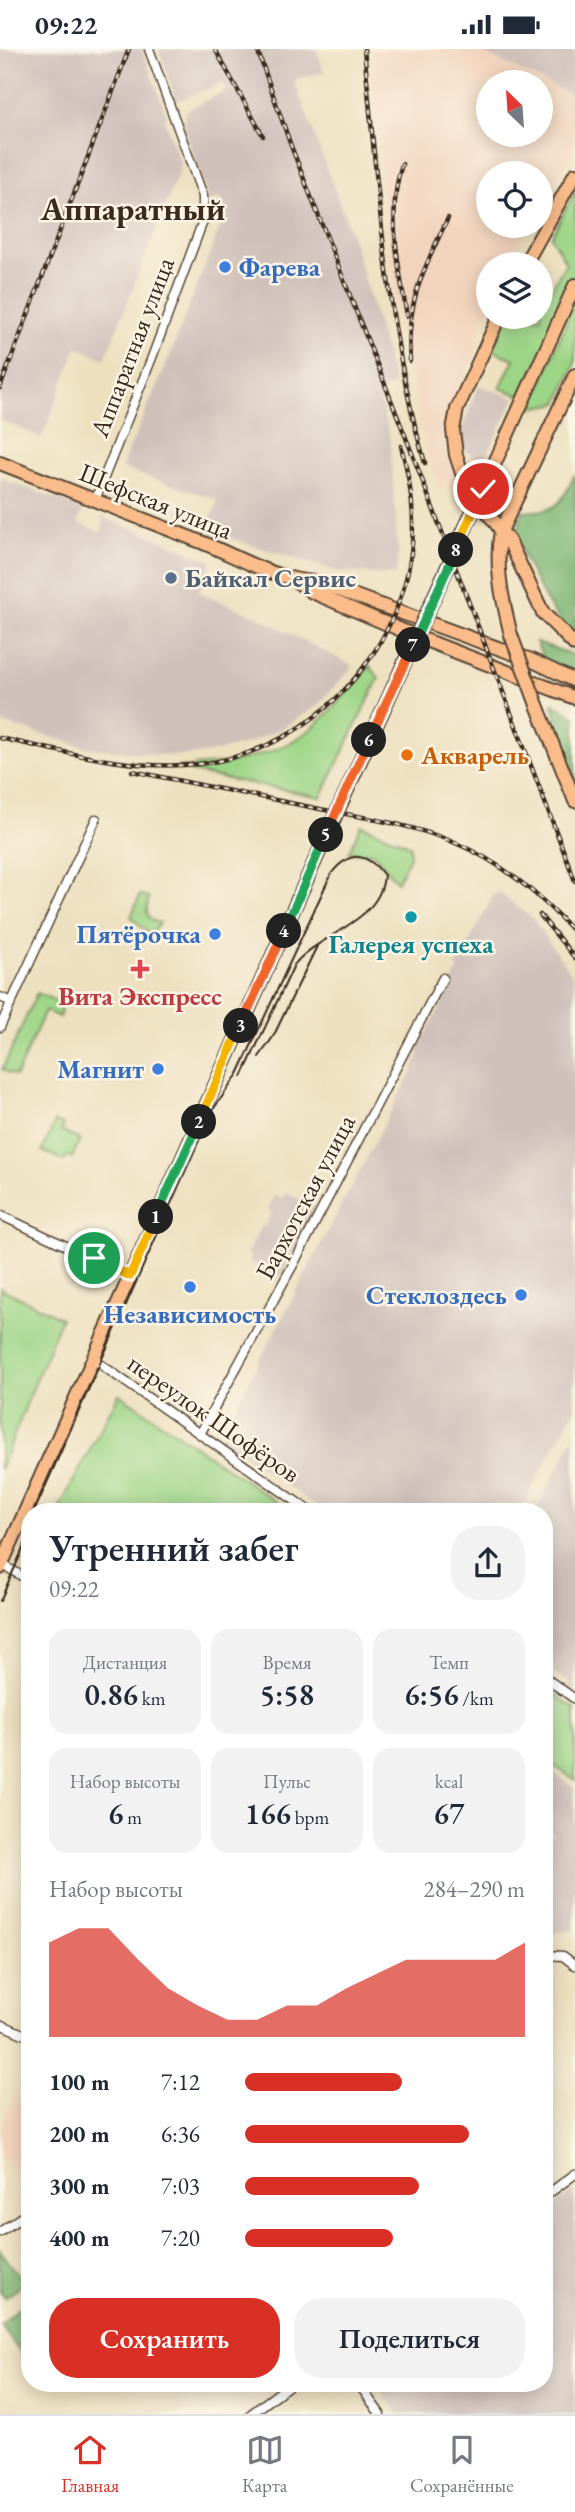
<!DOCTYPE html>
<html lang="ru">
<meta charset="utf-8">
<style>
body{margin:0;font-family:"EB Garamond",serif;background:#f2f2f3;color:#1f2937;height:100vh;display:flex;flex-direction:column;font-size:26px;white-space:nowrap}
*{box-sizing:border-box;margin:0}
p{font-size:23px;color:#747a83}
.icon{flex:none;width:38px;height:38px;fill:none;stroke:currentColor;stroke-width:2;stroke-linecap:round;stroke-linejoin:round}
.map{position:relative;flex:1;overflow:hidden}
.side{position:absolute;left:21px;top:1454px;width:532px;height:889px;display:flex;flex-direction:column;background:#fff;border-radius:28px;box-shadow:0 4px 18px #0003}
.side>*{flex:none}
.needle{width:46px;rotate:335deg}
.fabs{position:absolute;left:476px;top:21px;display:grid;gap:14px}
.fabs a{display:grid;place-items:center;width:77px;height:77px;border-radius:50%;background:#fff;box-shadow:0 4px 18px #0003;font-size:35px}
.pin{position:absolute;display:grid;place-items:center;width:60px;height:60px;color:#fff;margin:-30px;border:4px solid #fff;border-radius:50%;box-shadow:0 2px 7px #0007}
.km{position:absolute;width:35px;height:35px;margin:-18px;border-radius:50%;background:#222;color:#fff;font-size:19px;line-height:35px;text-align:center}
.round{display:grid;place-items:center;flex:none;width:74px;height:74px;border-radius:28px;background:#f2f2f3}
.summary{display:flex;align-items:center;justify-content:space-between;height:119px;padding:0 28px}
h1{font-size:38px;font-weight:600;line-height:52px}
.stats{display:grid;grid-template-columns:repeat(3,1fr);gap:10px;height:119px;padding:7px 28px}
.stats div{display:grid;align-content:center;border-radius:18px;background:#f2f2f3;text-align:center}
.stats b{font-size:30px;font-weight:600}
.stats small{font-size:19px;font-weight:400}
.stats p{font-size:19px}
.chart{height:196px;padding:14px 28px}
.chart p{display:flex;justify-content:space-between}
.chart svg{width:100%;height:126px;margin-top:7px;fill:#d93025;opacity:.7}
.action{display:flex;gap:14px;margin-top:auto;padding:14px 28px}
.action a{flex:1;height:80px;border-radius:28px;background:#d93025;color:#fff;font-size:28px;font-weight:600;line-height:80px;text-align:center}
.action a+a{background:#f2f2f3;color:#1f2937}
ul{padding:0 28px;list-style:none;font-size:23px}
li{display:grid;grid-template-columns:112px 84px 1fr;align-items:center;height:52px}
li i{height:18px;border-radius:9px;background:#d93025}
.status{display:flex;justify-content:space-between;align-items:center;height:49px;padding:0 35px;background:#fff;direction:ltr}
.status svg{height:19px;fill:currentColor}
.tabs{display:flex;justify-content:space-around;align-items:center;height:98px;border-top:2px solid #e0e1e3;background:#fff;font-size:19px;color:#747a83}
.tabs a{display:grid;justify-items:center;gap:4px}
.tabs .current{color:#d93025}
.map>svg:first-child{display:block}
.built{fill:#f2d4be;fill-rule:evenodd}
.industrial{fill:#cfc0ba}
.green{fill:#9dd587;stroke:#6c8052;stroke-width:2}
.forest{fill:#7eb674;stroke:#5c7049;stroke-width:2}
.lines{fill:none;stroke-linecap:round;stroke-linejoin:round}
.street-casing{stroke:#564536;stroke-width:11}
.primary-casing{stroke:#564536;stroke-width:16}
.street{stroke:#fff;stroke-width:8}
.primary{stroke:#f9bc8a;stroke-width:12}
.tram{stroke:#3b2a1e;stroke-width:2}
.rail-casing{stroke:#3b2a1e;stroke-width:4.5}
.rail{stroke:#fcf5e5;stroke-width:2;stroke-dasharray:5;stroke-linecap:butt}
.primary-bridge-casing{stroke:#564536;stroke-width:16;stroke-linecap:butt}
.primary-bridge{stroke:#f9bc8a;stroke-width:12}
.split-1-casing{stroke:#fff;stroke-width:14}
.split-2-casing{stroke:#fff;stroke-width:14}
.split-3-casing{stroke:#fff;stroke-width:14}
.split-4-casing{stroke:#fff;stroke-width:14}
.split-5-casing{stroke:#fff;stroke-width:14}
.split-6-casing{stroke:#fff;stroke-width:14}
.split-7-casing{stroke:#fff;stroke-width:14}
.split-8-casing{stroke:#fff;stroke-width:14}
.split-9-casing{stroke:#fff;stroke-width:14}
.split-1{stroke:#f5b400;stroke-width:9}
.split-2{stroke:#22a559;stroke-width:9}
.split-3{stroke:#f5b400;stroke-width:9}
.split-4{stroke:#f0652b;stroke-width:9}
.split-5{stroke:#22a559;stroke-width:9}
.split-6{stroke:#f0652b;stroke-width:9}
.split-7{stroke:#f0652b;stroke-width:9}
.split-8{stroke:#22a559;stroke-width:9}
.split-9{stroke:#f5b400;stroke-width:9}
.shop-dot{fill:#3f7fe0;stroke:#fcf5e5;stroke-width:2.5}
.service-dot{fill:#5c6f8a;stroke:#fcf5e5;stroke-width:2.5}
.food-dot{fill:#e8710a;stroke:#fcf5e5;stroke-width:2.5}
.culture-dot{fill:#0f9aa8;stroke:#fcf5e5;stroke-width:2.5}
.health-dot{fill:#e0444e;stroke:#fcf5e5;stroke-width:2.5}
.labels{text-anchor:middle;stroke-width:5;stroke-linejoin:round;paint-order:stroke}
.shop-label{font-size:26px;font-weight:bold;fill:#366cbe;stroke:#fcf5e5;text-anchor:end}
.street-label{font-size:26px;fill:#3b2a1e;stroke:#fcf5e5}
.service-label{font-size:26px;font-weight:bold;fill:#4e5e75;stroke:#fcf5e5;text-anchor:start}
.food-label{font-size:26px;font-weight:bold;fill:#c56008;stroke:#fcf5e5;text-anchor:start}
.culture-label{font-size:26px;font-weight:bold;fill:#0d838f;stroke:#fcf5e5}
.health-label{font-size:26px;font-weight:bold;fill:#be3a42;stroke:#fcf5e5}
.district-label{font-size:33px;font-weight:bold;fill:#3b2a1e;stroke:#fcf5e5}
</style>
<div class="status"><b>09:22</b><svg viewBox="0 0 49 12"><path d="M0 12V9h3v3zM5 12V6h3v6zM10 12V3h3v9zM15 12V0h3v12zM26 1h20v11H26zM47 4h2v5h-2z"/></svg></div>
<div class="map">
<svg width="575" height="2365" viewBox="0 0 575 2365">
<rect width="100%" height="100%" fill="#fcf5e5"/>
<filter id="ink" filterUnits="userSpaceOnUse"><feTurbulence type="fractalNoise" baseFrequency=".0143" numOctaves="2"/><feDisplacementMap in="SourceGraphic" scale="14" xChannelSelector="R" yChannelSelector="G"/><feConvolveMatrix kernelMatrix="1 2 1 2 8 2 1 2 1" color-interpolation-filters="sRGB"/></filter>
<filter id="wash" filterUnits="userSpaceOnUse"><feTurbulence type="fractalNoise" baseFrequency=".00686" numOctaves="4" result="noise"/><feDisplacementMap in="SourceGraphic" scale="28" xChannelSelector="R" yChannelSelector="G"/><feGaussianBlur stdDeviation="1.57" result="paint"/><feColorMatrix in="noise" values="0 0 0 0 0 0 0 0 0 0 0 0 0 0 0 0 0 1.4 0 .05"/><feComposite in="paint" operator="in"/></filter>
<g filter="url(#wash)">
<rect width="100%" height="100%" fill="#ede0bf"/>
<path class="built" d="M 372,0 L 474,0 L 575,47 L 575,96 L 541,157 L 541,124 L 488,124 L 488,177 L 529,177 L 510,215 L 488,215 L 488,261 L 476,287 L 479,295 L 471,312 L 468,313 L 446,383 L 446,400 L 458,436 L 439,441 L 423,389 L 397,261 L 384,154 L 381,105 L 382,78 L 376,75 L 375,8 ZM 488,33 L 541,33 L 541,86 L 488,86 Z
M 15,2047 L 30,2054 L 30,2119 L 24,2113 L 13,2121 L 0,2103 L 0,2079 Z"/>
<path class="industrial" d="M 0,0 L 142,0 L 167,67 L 164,70 L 181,117 L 105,310 L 77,298 L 42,389 L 0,371 Z
M 159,0 L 317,0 L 324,23 L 294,31 L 353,190 L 395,337 L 377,341 L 390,389 L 398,502 L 396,526 L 339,523 L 206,482 L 218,451 L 121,419 L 166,316 L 224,168 L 224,159 L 219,149 L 209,153 L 184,79 L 185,62 L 227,41 L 222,34 L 176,52 Z
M 474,0 L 565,0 L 575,4 L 575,47 Z
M 478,336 L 515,349 L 487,405 L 482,412 L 461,399 L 462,380 Z
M 0,429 L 83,460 L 78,474 L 101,483 L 103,474 L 101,467 L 212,512 L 199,543 L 256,567 L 353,617 L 317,657 L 281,680 L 243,696 L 205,705 L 169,707 L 84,698 L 0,673 Z
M 498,843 L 532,869 L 575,930 L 575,1360 L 519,1463 L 325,1463 L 219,1389 L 412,1022 L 419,1005 L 416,1003 L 451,938 L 449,937 L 459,920 L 456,918 L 494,845 Z
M 286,1143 L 316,1159 L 281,1228 L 249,1212 L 251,1207 L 247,1205 L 262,1176 L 265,1177 L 272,1164 L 267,1161 L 275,1146 L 282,1150 Z
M 575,1387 L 575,1643 L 566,1638 L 569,1634 L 544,1617 L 544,1463 L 534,1463 Z
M 544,1717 L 575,1739 L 575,1881 L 561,1883 L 544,1883 L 544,1796 L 553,1785 L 544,1779 Z
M 575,2141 L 575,2365 L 398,2365 L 376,2335 L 544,2334 L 544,2164 Z"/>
<path class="green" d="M 575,142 L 575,235 L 521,347 L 500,339 L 514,310 L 492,301 L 508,268 L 541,268 L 541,255 L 543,254 L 566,214 L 551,188 Z
M 575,251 L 575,315 L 558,354 L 532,359 Z
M 370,617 L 379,629 L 321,748 L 191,723 L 193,717 C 231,715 275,706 306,684 C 325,671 353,636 370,617 Z
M 361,776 L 410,796 L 410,808 L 397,833 L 374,805 L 349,803 Z
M 140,846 L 149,848 C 146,861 144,871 160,874 L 150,886 L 131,868 Z
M 37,944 L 61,954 L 60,968 L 45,962 L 16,1027 L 2,1021 Z
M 55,1073 L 64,1076 L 61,1082 L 80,1091 L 72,1109 L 67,1107 L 65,1112 L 42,1102 Z
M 0,1239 L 61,1269 L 0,1421 Z
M 119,1345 L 291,1463 L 64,1463 L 59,1460 Z
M 544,1639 L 575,1660 L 575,1731 L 544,1710 Z"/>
<path class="forest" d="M 575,425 L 575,589 C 557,575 517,506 518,483 C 518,476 521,469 522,462 C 558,464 561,455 575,425 Z
M 536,593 L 568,604 L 575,609 L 575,628 L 545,615 Z
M 552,654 L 575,667 L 575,732 L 556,685 L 560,682 Z
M 0,2201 L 25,2234 L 5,2249 L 0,2243 Z
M 19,2259 L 30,2272 L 28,2314 L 0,2276 Z"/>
</g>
<g filter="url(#ink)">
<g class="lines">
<defs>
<path id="street" d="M 95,451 L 151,311 L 203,172 L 203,147 L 149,0
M 0,948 L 12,953
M 0,978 L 96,770
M 0,1166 L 130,1227
M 93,1310 L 311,1463
M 200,1385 L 294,1214 L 443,929
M 0,1514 L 30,1532
M 544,1628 L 575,1650
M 544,1906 L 563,1907 L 575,1916
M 0,1975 L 30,1988
M 544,2148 L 575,2125
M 0,2183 L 30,2162
M 358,2334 L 380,2365
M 251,2365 L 292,2334"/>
<path id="primary" d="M 525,215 L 575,125
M 499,268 L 457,360 L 453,381 L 456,406 L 465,433 L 509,492 L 543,564 L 575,596
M 0,414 C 67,440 134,466 201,493 C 239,508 274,531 317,533 L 531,611 L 575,632
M 483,440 L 575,236
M 296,532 L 312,543 L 420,589 L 575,649
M 511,586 C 503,553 494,516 501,482 L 575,326
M 537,656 L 575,752
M 0,1519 L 314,814"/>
</defs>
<use href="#street" class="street-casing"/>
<use href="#primary" class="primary-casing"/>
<use href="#street" class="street"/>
<use href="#primary" class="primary"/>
<path class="tram" d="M 259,1008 L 273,988 L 317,897
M 34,1463 L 212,1062 L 238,1025 L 331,825 C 350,801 366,803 384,826 C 381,874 319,884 294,916 L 242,1028
M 0,1552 L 30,1484"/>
<defs>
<path id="rail" d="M 215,0 L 263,87
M 257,0 L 291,97 L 410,399 L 575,832
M 364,0 C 378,138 386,280 425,414
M 402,115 C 386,164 399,218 407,267
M 410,312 C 406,251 423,222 448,169
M 0,339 L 129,0
M 0,689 C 65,703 132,722 199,715 C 317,702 412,594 413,476 C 413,449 408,423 401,397
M 132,722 C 196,735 260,748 325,761 C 367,769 413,776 453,793 C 502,813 540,846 575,884
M 540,866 L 575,909"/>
</defs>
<use href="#rail" class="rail-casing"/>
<use href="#rail" class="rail"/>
<defs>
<path id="primary-bridge" d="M 511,586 L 537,656
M 314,814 L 483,440"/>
</defs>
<use href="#primary-bridge" class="primary-bridge-casing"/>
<use href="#primary-bridge" class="primary-bridge"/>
</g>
</g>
<g class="lines" filter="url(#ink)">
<defs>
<path id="split-1" d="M 94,1209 L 130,1227 L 156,1168"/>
<path id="split-2" d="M 156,1168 L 199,1073"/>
<path id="split-3" d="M 199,1073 L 241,977"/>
<path id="split-4" d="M 241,977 L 284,882"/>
<path id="split-5" d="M 284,882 L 326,786"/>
<path id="split-6" d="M 326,786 L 369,691"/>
<path id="split-7" d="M 369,691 L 413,596"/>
<path id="split-8" d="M 413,596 L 456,501"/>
<path id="split-9" d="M 456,501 L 483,440"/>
</defs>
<use href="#split-1" class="split-1-casing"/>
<use href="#split-2" class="split-2-casing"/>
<use href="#split-3" class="split-3-casing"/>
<use href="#split-4" class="split-4-casing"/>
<use href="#split-5" class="split-5-casing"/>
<use href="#split-6" class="split-6-casing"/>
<use href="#split-7" class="split-7-casing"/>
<use href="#split-8" class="split-8-casing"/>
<use href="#split-9" class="split-9-casing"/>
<use href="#split-1" class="split-1"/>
<use href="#split-2" class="split-2"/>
<use href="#split-3" class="split-3"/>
<use href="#split-4" class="split-4"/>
<use href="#split-5" class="split-5"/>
<use href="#split-6" class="split-6"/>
<use href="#split-7" class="split-7"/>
<use href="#split-8" class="split-8"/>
<use href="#split-9" class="split-9"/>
</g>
<g class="shop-dot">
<circle cx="225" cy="218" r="7"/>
<circle cx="215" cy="885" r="7"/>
<circle cx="158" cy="1020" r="7"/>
<circle cx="190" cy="1238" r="7"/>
<circle cx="521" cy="1246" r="7"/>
</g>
<circle class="service-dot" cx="171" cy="529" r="7"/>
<circle class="food-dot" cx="407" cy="706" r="7"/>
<circle class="culture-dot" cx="411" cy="868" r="7"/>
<path class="health-dot" d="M136.5 909.5h7v7h7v7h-7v7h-7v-7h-7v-7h7z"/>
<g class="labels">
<g class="shop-label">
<text x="239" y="227" text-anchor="start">Фарева</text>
<text x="201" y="894">Пятёрочка</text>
<text x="144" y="1029">Магнит</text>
<text x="507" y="1255">Стеклоздесь</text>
<text x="190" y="1274" text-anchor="middle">Независимость</text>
</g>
<g class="street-label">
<text transform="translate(132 298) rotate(-69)" y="9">Аппаратная улица</text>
<text transform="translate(156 452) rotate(22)" y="9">Шефская улица</text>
<text transform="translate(305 1148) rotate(-62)" y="9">Бархотская улица</text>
<text transform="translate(214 1369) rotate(35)" y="9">переулок Шофёров</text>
</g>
<g class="service-label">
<text x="185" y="538">Байкал Сервис</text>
</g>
<g class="food-label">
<text x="421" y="715">Акварель</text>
</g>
<g class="culture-label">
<text x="411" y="904">Галерея успеха</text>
</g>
<g class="health-label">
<text x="140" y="956">Вита Экспресс</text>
</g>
<g class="district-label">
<text x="133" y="171">Аппаратный</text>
</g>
</g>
</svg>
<div class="fabs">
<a><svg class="needle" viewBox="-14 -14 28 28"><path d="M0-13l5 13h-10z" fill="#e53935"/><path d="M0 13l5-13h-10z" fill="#747a83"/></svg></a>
<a><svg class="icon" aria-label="locate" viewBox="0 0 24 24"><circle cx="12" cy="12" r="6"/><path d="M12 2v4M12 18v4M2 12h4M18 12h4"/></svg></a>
<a><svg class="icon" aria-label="layers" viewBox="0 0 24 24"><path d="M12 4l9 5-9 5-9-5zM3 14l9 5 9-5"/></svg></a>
</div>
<div class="pin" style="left:94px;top:1209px;background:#1e9e55"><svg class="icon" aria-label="arrive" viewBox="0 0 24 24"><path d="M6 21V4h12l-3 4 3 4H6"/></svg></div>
<div class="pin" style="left:483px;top:440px;background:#d93025"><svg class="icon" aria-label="check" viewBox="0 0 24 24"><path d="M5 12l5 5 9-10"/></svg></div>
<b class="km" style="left:156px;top:1168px">1</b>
<b class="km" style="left:199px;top:1073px">2</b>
<b class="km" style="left:241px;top:977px">3</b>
<b class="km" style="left:284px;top:882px">4</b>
<b class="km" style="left:326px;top:786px">5</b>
<b class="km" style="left:369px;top:691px">6</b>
<b class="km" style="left:413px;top:596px">7</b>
<b class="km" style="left:456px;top:501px">8</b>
<section class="side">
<div class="summary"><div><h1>Утренний забег</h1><p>09:22</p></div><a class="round"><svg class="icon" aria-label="share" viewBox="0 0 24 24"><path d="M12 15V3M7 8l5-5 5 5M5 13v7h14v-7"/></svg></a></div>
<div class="stats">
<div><p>Дистанция</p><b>0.86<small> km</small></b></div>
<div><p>Время</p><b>5:58</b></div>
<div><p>Темп</p><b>6:56<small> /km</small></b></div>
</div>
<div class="stats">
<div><p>Набор высоты</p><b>6<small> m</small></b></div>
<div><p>Пульс</p><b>166<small> bpm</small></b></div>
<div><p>kcal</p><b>67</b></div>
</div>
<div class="chart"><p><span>Набор высоты</span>284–290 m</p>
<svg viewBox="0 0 160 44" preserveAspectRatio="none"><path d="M0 44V11L10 6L20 6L30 17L40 27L50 33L60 38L70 38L80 33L90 33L100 27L110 22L120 17L130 17L140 17L150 17L160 11V44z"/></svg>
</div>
<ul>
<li><b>100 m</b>7:12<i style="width:56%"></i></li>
<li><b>200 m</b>6:36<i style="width:80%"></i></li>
<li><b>300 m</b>7:03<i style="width:62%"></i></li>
<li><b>400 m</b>7:20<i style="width:53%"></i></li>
</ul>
<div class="action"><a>Сохранить</a><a>Поделиться</a></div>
</section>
</div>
<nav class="tabs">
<a class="current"><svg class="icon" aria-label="home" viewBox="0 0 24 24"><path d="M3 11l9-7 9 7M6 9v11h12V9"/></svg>Главная</a>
<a><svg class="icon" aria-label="map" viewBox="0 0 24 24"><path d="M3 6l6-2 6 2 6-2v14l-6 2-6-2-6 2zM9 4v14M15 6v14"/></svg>Карта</a>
<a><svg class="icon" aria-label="saved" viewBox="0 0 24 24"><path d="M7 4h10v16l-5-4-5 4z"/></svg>Сохранённые</a>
</nav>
